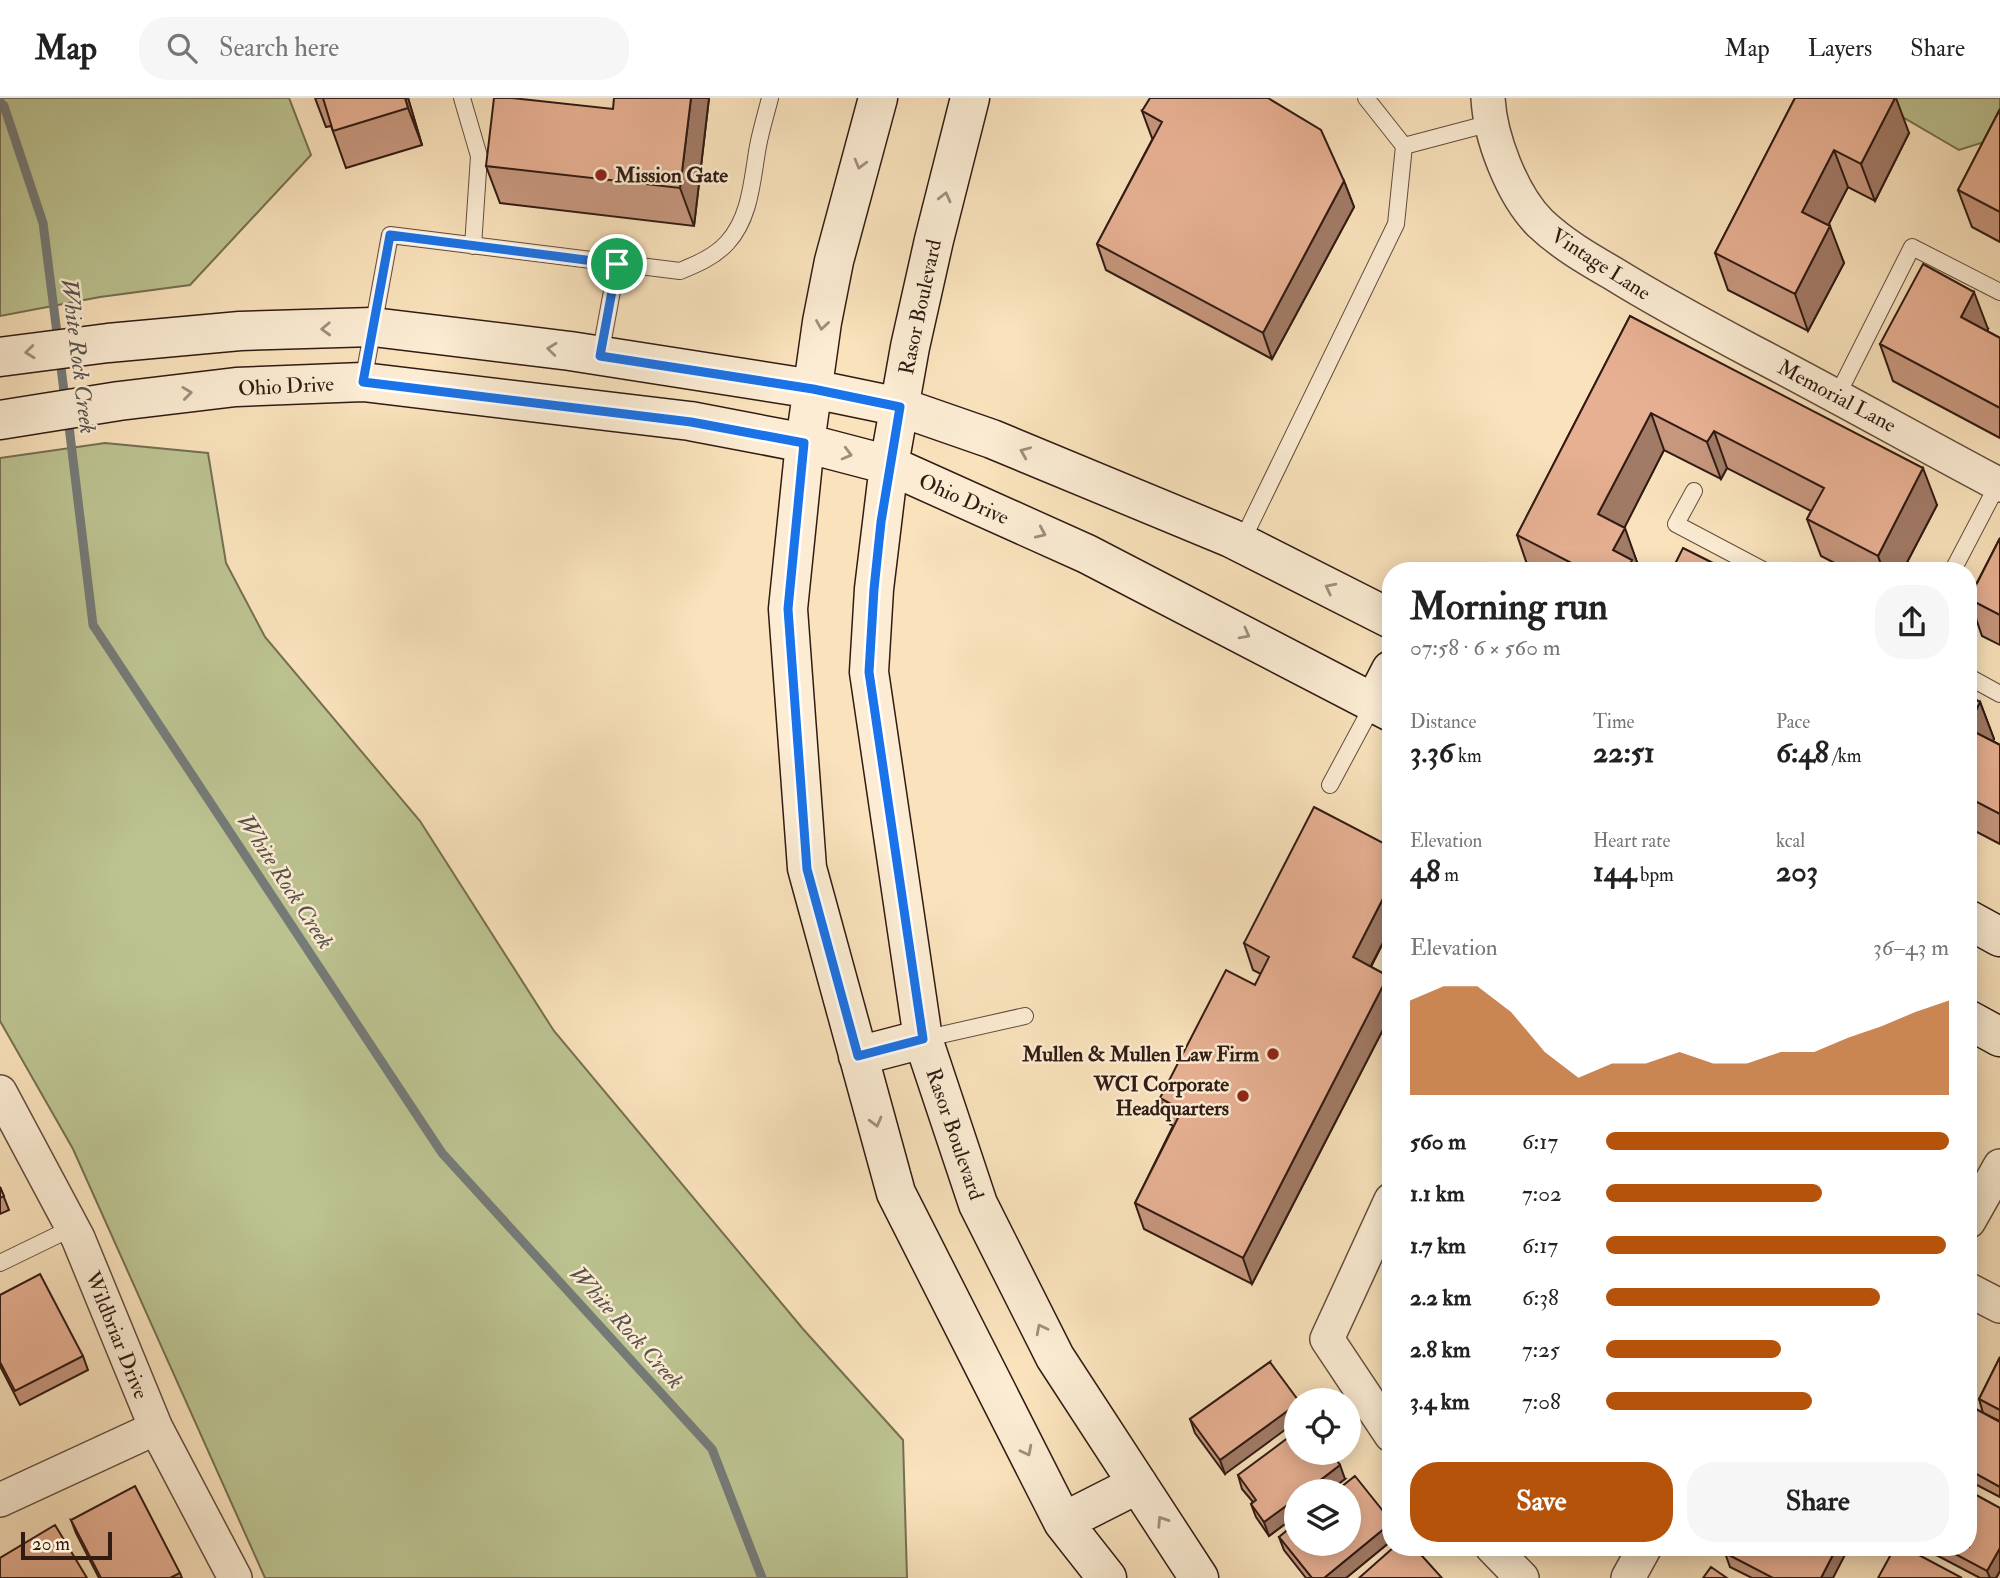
<!DOCTYPE html>
<meta charset="utf-8">
<style>
body{margin:0;font-family:"IM FELL Double Pica",serif;background:#f6f6f6;color:#222;height:100vh;display:flex;flex-direction:column;font-size:26px;white-space:nowrap}
*{box-sizing:border-box;margin:0}
p{font-size:23px;color:#767676}
.icon{flex:none;width:38px;height:38px;fill:none;stroke:currentColor;stroke-width:2;stroke-linecap:round;stroke-linejoin:round}
.map{position:relative;flex:1;overflow:hidden}
.sheet{position:absolute;left:1382px;top:464px;width:595px;height:994px;display:flex;flex-direction:column;background:#fff;border-radius:28px;box-shadow:0 4px 18px #0003}
.sheet>*{flex:none}
.tools{position:absolute;left:1284px;top:1290px;display:grid;gap:14px}
.tools a{display:grid;place-items:center;width:77px;height:77px;border-radius:50%;background:#fff;box-shadow:0 4px 18px #0003;font-size:35px}
.scale{position:absolute;left:21px;bottom:18px;width:91px;box-sizing:border-box;padding-left:7px;border:4px solid #311b13;border-top:0;font-size:19px;line-height:24px;white-space:nowrap;color:#311b13;-webkit-text-stroke:5px #fbecd3;paint-order:stroke}
.pin{position:absolute;display:grid;place-items:center;width:60px;height:60px;color:#fff;margin:-30px;border:4px solid #fff;border-radius:50%;box-shadow:0 2px 7px #0007}
.round{display:grid;place-items:center;flex:none;width:74px;height:74px;border-radius:28px;background:#f6f6f6}
.summary{display:flex;align-items:center;justify-content:space-between;height:119px;padding:0 28px}
h1{font-size:38px;font-weight:700;line-height:52px}
.stats{display:grid;grid-template-columns:repeat(3,1fr);gap:10px;height:119px;padding:7px 28px}
.stats div{display:grid;align-content:center}
.stats b{font-size:30px;font-weight:700}
.stats small{font-size:19px;font-weight:400}
.stats p{font-size:19px}
.chart{height:196px;padding:14px 28px}
.chart p{display:flex;justify-content:space-between}
.chart svg{width:100%;height:126px;margin-top:7px;fill:#b45309;opacity:.7}
.action{display:flex;gap:14px;margin-top:auto;padding:14px 28px}
.action a{flex:1;height:80px;border-radius:28px;background:#b45309;color:#fff;font-size:28px;font-weight:700;line-height:80px;text-align:center}
.action a+a{background:#f6f6f6;color:#222}
ul{padding:0 28px;list-style:none;font-size:23px}
li{display:grid;grid-template-columns:112px 84px 1fr;align-items:center;height:52px}
li i{height:18px;border-radius:9px;background:#b45309}
header{display:flex;align-items:center;gap:42px;box-sizing:border-box;height:98px;padding:0 35px;background:#fff;border-bottom:2px solid #e0e0e0}
header strong{font-size:33px}
nav{display:flex;gap:38px;margin-inline-start:auto;font-size:24px}
.search{width:490px;height:63px;background:#f6f6f6;display:flex;align-items:center;gap:18px;box-sizing:border-box;padding:0 24px;border-radius:28px;color:#767676;font-size:26px}
.map>svg:first-child{display:block}
.green{fill:#bcc391;stroke:#766f52;stroke-width:2}
.lines{fill:none;stroke-linecap:round;stroke-linejoin:round}
.stream{stroke:#757b78;stroke-width:9}
.lane-casing{stroke:#634d3d;stroke-width:18}
.street-casing{stroke:#634d3d;stroke-width:36}
.secondary-casing{stroke:#311b13;stroke-width:41}
.lane{stroke:#fbecd3;stroke-width:16}
.street{stroke:#fbecd3;stroke-width:33}
.secondary{stroke:#fbecd3;stroke-width:38}
.wall{fill:#c7977e;stroke:#311b13;stroke-width:2}
.shaded-wall{fill:#a27b67;stroke:#311b13;stroke-width:2}
.building{fill:#e7b093;stroke:#311b13;stroke-width:2}
.oneway{stroke:#a08e7d}
.route-casing{stroke:#fff;stroke-width:14}
.route{stroke:#1a73e8;stroke-width:9}
.poi-dot{fill:#8f2418;stroke:#fbecd3;stroke-width:2.5}
.labels{text-anchor:middle;stroke-width:5;stroke-linejoin:round;paint-order:stroke}
.poi-label{font-size:21px;font-weight:bold;fill:#311b13;stroke:#fbecd3;text-anchor:end}
.street-label{font-size:21px;fill:#311b13;stroke:#fbecd3}
.water-label{font-size:23px;font-style:italic;fill:#59534e;stroke:#fbecd3}
</style>
<header>
<strong>Map</strong>
<div class="search"><svg class="icon" aria-label="search" viewBox="0 0 24 24"><circle cx="10" cy="10" r="6"/><path d="M15 15l6 6"/></svg>Search here</div>
<nav><a>Map</a><a>Layers</a><a>Share</a></nav>
</header>
<div class="map">
<svg width="2000" height="1480" viewBox="0 0 2000 1480">
<rect width="100%" height="100%" fill="#f9e2bc"/>
<filter id="stains"><feTurbulence type="fractalNoise" baseFrequency=".00286" numOctaves="4"/><feColorMatrix values="0 0 0 0 .2 0 0 0 0 .09 0 0 0 0 .02 0 0 0 .5 -.17"/></filter>
<radialGradient id="worn" r=".72"><stop offset=".6" stop-color="#630" stop-opacity="0"/><stop offset="1" stop-color="#630" stop-opacity=".3"/></radialGradient>
<path class="green" d="M 0,0 L 289,0 L 311,57 L 190,187 L 100,199 L 0,218 Z
M 1870,0 L 2000,0 L 2000,39 L 1959,52 Z
M 105,345 L 208,355 L 226,465 L 265,539 L 420,723 L 554,933 L 803,1231 L 903,1342 L 907,1480 L 265,1480 L 73,1051 L 0,923 L 0,360 Z"/>
<g class="lines">
<path class="stream" d="M 0,4 L 4,8 L 43,125 L 58,243
M 60,261 L 65,302
M 68,320 L 93,527 L 442,1055 L 712,1351 L 762,1480"/>
<defs>
<path id="lane" d="M 462,0 L 479,58 L 473,148
M 1404,48 L 1491,25
M 600,258 L 617,166
M 363,284 L 390,137 L 680,173 C 697,166 714,159 727,145 C 751,119 752,81 758,48 C 761,32 766,16 770,0
M 1837,298 L 1912,149 L 2000,194
M 1694,393 L 1676,426 L 1763,472
M 1241,445 L 1396,126 L 1404,48 L 1366,0
M 1953,472 L 1998,386
M 1969,579 L 2000,596
M 1330,687 L 1374,605
M 923,941 L 1025,918
M 0,1165 L 72,1130"/>
<path id="street" d="M 1488,0 C 1490,39 1512,97 1540,125 C 1562,146 1588,161 1614,176 C 1659,204 1706,229 1753,254 C 1836,297 1917,343 2000,387
M 0,994 L 78,1140 L 156,1330 L 235,1480
M 1391,1102 L 1327,1241 L 1391,1337
M 1969,1123 L 2000,1068
M 1969,1192 L 2000,1208
M 0,1402 L 156,1330
M 1492,1449 L 1522,1480
M 1628,1480 L 1645,1449"/>
<path id="secondary" d="M 878,0 L 834,163 L 822,224 L 805,345 L 788,511 L 807,770 L 896,1095 L 1063,1424 L 1107,1480
M 970,0 L 934,142 L 910,249 L 889,367 L 874,491 L 869,574 L 923,941 L 978,1106 L 1055,1259 L 1199,1480
M 0,259 L 108,245 L 240,233 L 373,229 L 570,253 L 813,291 L 900,309 L 992,341 L 1231,440 L 1391,521
M 0,322 L 119,303 L 236,289 L 363,284 L 690,323 L 805,345 L 889,367 L 1087,456 L 1391,614
M 1374,605 L 1391,572
M 1969,822 L 2000,839
M 1969,922 L 2000,939
M 858,958 L 923,941
M 1063,1424 L 1138,1386"/>
</defs>
<use href="#lane" class="lane-casing"/>
<use href="#street" class="street-casing"/>
<use href="#secondary" class="secondary-casing"/>
<use href="#lane" class="lane"/>
<use href="#street" class="street"/>
<use href="#secondary" class="secondary"/>
</g>
<path class="wall" d="M 315,0 L 408,0 L 422,47 L 346,70 L 331,28 L 326,29 Z
M 709,0 L 694,128 L 500,105 L 486,68 L 613,11 Z
M 1795,0 L 1909,35 L 1875,103 L 1848,89 L 1828,127 L 1844,165 L 1808,233 L 1728,192 L 1715,155 Z
M 2000,11 L 2000,144 L 1972,129 L 1958,92 Z
M 1142,13 L 1344,83 L 1354,109 L 1272,261 L 1106,172 L 1097,146 L 1153,40 L 1152,40 Z
M 1630,218 L 1937,407 L 1903,472 L 1848,472 L 1821,458 L 1807,421 L 1811,413 L 1727,370 L 1721,381 L 1664,352 L 1624,430 L 1638,467 L 1636,472 L 1529,472 L 1517,437 Z
M 1988,231 L 1987,233 L 2000,240 L 2000,340 L 1893,283 L 1880,246 Z
M 2000,440 L 2000,547 L 1982,538 L 1969,500 Z
M 1969,598 L 1980,604 L 1994,641 L 1993,643 L 2000,647 L 2000,746 L 1969,730 Z
M 1391,749 L 1391,829 L 1371,869 L 1388,878 L 1391,887 L 1391,916 L 1252,1186 L 1144,1131 L 1135,1105 L 1173,1028 L 1170,1026 L 1160,1000 L 1255,887 L 1261,876 L 1253,872 L 1244,845 Z
M 0,1089 L 9,1112 L 0,1116 Z
M 0,1197 L 83,1258 L 88,1272 L 20,1307 L 0,1268 Z
M 2000,1259 L 2000,1323 L 1983,1315 L 1979,1301 Z
M 1270,1264 L 1225,1376 L 1195,1335 L 1190,1321 Z
M 1969,1324 L 2000,1324 L 2000,1399 L 1969,1383 Z
M 1238,1377 L 1345,1381 L 1269,1438 L 1256,1419 L 1251,1406 L 1253,1404 L 1242,1391 Z
M 2000,1410 L 2000,1473 L 1996,1480 L 1980,1480 L 1921,1449 L 1969,1449 Z
M 71,1422 L 180,1475 L 182,1480 L 99,1480 L 76,1435 Z
M 1391,1423 L 1391,1443 L 1346,1480 L 1306,1480 L 1284,1452 L 1279,1439 Z
M 1725,1455 L 1833,1480 L 1752,1480 L 1730,1469 Z"/>
<path class="shaded-wall" d="M 405,0 L 408,0 L 422,47 L 408,10 Z
M 691,0 L 709,0 L 694,128 L 680,90 Z
M 1895,0 L 1896,0 L 1909,35 L 1875,103 L 1861,66 Z
M 1834,52 L 1848,89 L 1816,151 L 1802,114 Z
M 1344,83 L 1354,109 L 1272,261 L 1263,235 Z
M 1830,128 L 1844,165 L 1808,233 L 1795,196 Z
M 1974,194 L 1988,231 L 1975,256 L 1961,219 Z
M 1651,315 L 1664,352 L 1612,454 L 1598,416 Z
M 1714,333 L 1727,370 L 1721,381 L 1707,344 Z
M 1923,370 L 1937,407 L 1903,472 L 1883,472 L 1878,458 Z
M 1625,430 L 1638,467 L 1636,472 L 1620,472 L 1613,452 Z
M 1980,604 L 1994,641 L 1980,667 L 1969,635 L 1969,627 Z
M 1391,785 L 1391,829 L 1362,885 L 1353,859 Z
M 1388,878 L 1391,887 L 1391,916 L 1252,1186 L 1243,1160 Z
M 1297,1306 L 1297,1323 L 1225,1376 L 1220,1362 Z
M 1340,1367 L 1345,1381 L 1329,1393 L 1306,1393 Z
M 1297,1400 L 1297,1417 L 1269,1438 L 1264,1424 Z
M 1391,1425 L 1391,1443 L 1346,1480 L 1324,1480 Z
M 1837,1449 L 1849,1449 L 1833,1480 L 1821,1480 Z
M 2000,1450 L 2000,1473 L 1996,1480 L 1990,1480 L 1987,1473 Z"/>
<path class="building" d="M 323,0 L 405,0 L 408,10 L 333,33 Z
M 494,0 L 512,0 L 613,11 L 614,0 L 691,0 L 680,90 L 486,68 Z
M 1150,0 L 1268,0 L 1321,32 L 1344,83 L 1263,235 L 1097,146 L 1162,24 L 1142,13 Z
M 1795,0 L 1895,0 L 1861,66 L 1834,52 L 1802,114 L 1830,128 L 1795,196 L 1715,155 Z
M 2000,11 L 2000,114 L 1958,92 Z
M 1923,166 L 1974,194 L 1961,219 L 2000,240 L 2000,310 L 1880,246 Z
M 1630,218 L 1923,370 L 1878,458 L 1807,421 L 1824,390 L 1714,333 L 1707,344 L 1651,315 L 1598,416 L 1625,430 L 1613,452 L 1632,462 L 1627,472 L 1585,472 L 1517,437 Z
M 2000,440 L 2000,517 L 1969,501 Z
M 1683,450 L 1727,472 L 1672,472 Z
M 1969,598 L 1980,604 L 1969,627 Z
M 1969,631 L 2000,647 L 2000,716 L 1969,700 Z
M 1314,709 L 1391,749 L 1391,785 L 1353,859 L 1388,878 L 1243,1160 L 1135,1105 L 1182,1012 L 1160,1000 L 1226,872 L 1255,887 L 1269,859 L 1244,845 Z
M 0,1089 L 4,1098 L 0,1100 Z
M 40,1176 L 83,1258 L 15,1293 L 0,1264 L 0,1197 Z
M 2000,1259 L 2000,1312 L 1979,1301 Z
M 1270,1264 L 1298,1302 L 1297,1302 L 1297,1306 L 1220,1362 L 1190,1321 Z
M 1976,1311 L 2000,1324 L 2000,1389 L 1969,1372 L 1969,1324 Z
M 1297,1333 L 1297,1354 L 1331,1354 L 1340,1367 L 1306,1393 L 1297,1393 L 1297,1400 L 1264,1424 L 1251,1406 L 1256,1402 L 1238,1377 Z
M 1355,1378 L 1391,1423 L 1391,1425 L 1324,1480 L 1312,1480 L 1279,1439 L 1297,1424 L 1297,1446 L 1349,1446 L 1349,1393 L 1336,1393 Z
M 135,1388 L 180,1475 L 170,1480 L 101,1480 L 71,1422 Z
M 1969,1393 L 2000,1410 L 2000,1450 L 1987,1473 L 1942,1449 L 1969,1449 Z
M 55,1427 L 87,1480 L 0,1480 L 0,1460 Z
M 1394,1449 L 1414,1449 L 1442,1480 L 1359,1480 Z
M 1728,1449 L 1837,1449 L 1821,1480 L 1773,1480 L 1725,1455 Z
M 1895,1449 L 1904,1449 L 1962,1480 L 1878,1480 Z
M 1711,1469 L 1727,1480 L 1703,1480 Z"/>
<defs><path id="oneway-chevron" d="M-2-3.5L2.5 0L-2 3.5" fill="none" stroke-width="1.6" stroke-linecap="round" stroke-linejoin="round" transform="scale(1.75)"/></defs>
<g class="oneway">
<use href="#oneway-chevron" transform="translate(860 66) rotate(105)"/>
<use href="#oneway-chevron" transform="translate(945 99) rotate(-76)"/>
<use href="#oneway-chevron" transform="translate(822 227) rotate(99)"/>
<use href="#oneway-chevron" transform="translate(326 231) rotate(178)"/>
<use href="#oneway-chevron" transform="translate(552 251) rotate(-174)"/>
<use href="#oneway-chevron" transform="translate(30 254) rotate(174)"/>
<use href="#oneway-chevron" transform="translate(187 295) rotate(-7)"/>
<use href="#oneway-chevron" transform="translate(1025 354) rotate(-157)"/>
<use href="#oneway-chevron" transform="translate(847 356) rotate(15)"/>
<use href="#oneway-chevron" transform="translate(1041 435) rotate(24)"/>
<use href="#oneway-chevron" transform="translate(1330 490) rotate(-153)"/>
<use href="#oneway-chevron" transform="translate(1245 536) rotate(28)"/>
<use href="#oneway-chevron" transform="translate(876 1024) rotate(75)"/>
<use href="#oneway-chevron" transform="translate(1041 1231) rotate(-117)"/>
<use href="#oneway-chevron" transform="translate(1027 1353) rotate(63)"/>
<use href="#oneway-chevron" transform="translate(1162 1423) rotate(-123)"/>
</g>
<g class="lines">
<defs>
<path id="route" d="M 390,137 L 617,166 L 600,258 L 813,291 L 900,309 L 881,424 L 874,491 L 869,574 L 923,941 L 858,958 L 807,771 L 788,511 L 804,345 L 691,324 L 363,284 Z"/>
</defs>
<use href="#route" class="route-casing"/>
<use href="#route" class="route"/>
</g>
<g class="poi-dot">
<circle cx="601" cy="77" r="7"/>
<circle cx="1273" cy="956" r="7"/>
<circle cx="1243" cy="998" r="7"/>
</g>
<g class="labels">
<g class="poi-label">
<text x="615" y="84" text-anchor="start">Mission Gate</text>
<text x="1259" y="963">Mullen &amp; Mullen Law Firm</text>
<text x="1229" y="993">WCI Corporate<tspan x="1229" dy="24">Headquarters</tspan></text>
</g>
<g class="street-label">
<text transform="translate(1601 166) rotate(33)" y="7">Vintage Lane</text>
<text transform="translate(920 209) rotate(-78)" y="7">Rasor Boulevard</text>
<text transform="translate(286 288) rotate(-3)" y="7">Ohio Drive</text>
<text transform="translate(1837 298) rotate(28)" y="7">Memorial Lane</text>
<text transform="translate(964 401) rotate(24)" y="7">Ohio Drive</text>
<text transform="translate(955 1036) rotate(71)" y="7">Rasor Boulevard</text>
<text transform="translate(117 1237) rotate(68)" y="7">Wildbriar Drive</text>
</g>
<g class="water-label">
<text transform="translate(79 258) rotate(83)" y="8">White Rock Creek</text>
<text transform="translate(286 783) rotate(57)" y="8">White Rock Creek</text>
<text transform="translate(627 1229) rotate(48)" y="8">White Rock Creek</text>
</g>
</g>
<rect width="100%" height="100%" filter="url(#stains)"/>
<rect width="100%" height="100%" fill="url(#worn)"/>
</svg>
<div class="tools">
<a><svg class="icon" aria-label="locate" viewBox="0 0 24 24"><circle cx="12" cy="12" r="6"/><path d="M12 2v4M12 18v4M2 12h4M18 12h4"/></svg></a>
<a><svg class="icon" aria-label="layers" viewBox="0 0 24 24"><path d="M12 4l9 5-9 5-9-5zM3 14l9 5 9-5"/></svg></a>
</div>
<div class="scale">20 m</div>
<div class="pin" style="left:617px;top:166px;background:#1e9e55"><svg class="icon" aria-label="arrive" viewBox="0 0 24 24"><path d="M6 21V4h12l-3 4 3 4H6"/></svg></div>
<section class="sheet">
<div class="summary"><div><h1>Morning run</h1><p>07:58 · 6 × 560 m</p></div><a class="round"><svg class="icon" aria-label="share" viewBox="0 0 24 24"><path d="M12 15V3M7 8l5-5 5 5M5 13v7h14v-7"/></svg></a></div>
<div class="stats">
<div><p>Distance</p><b>3.36<small> km</small></b></div>
<div><p>Time</p><b>22:51</b></div>
<div><p>Pace</p><b>6:48<small> /km</small></b></div>
</div>
<div class="stats">
<div><p>Elevation</p><b>48<small> m</small></b></div>
<div><p>Heart rate</p><b>144<small> bpm</small></b></div>
<div><p>kcal</p><b>203</b></div>
</div>
<div class="chart"><p><span>Elevation</span>36–43 m</p>
<svg viewBox="0 0 160 44" preserveAspectRatio="none"><path d="M0 44V11L10 6L20 6L30 15L40 29L50 38L60 33L70 33L80 29L90 33L100 33L110 29L120 29L130 24L140 20L150 15L160 11V44z"/></svg>
</div>
<ul>
<li><b>560 m</b>6:17<i style="width:100%"></i></li>
<li><b>1.1 km</b>7:02<i style="width:63%"></i></li>
<li><b>1.7 km</b>6:17<i style="width:99%"></i></li>
<li><b>2.2 km</b>6:38<i style="width:80%"></i></li>
<li><b>2.8 km</b>7:25<i style="width:51%"></i></li>
<li><b>3.4 km</b>7:08<i style="width:60%"></i></li>
</ul>
<div class="action"><a>Save</a><a>Share</a></div>
</section>
</div>
